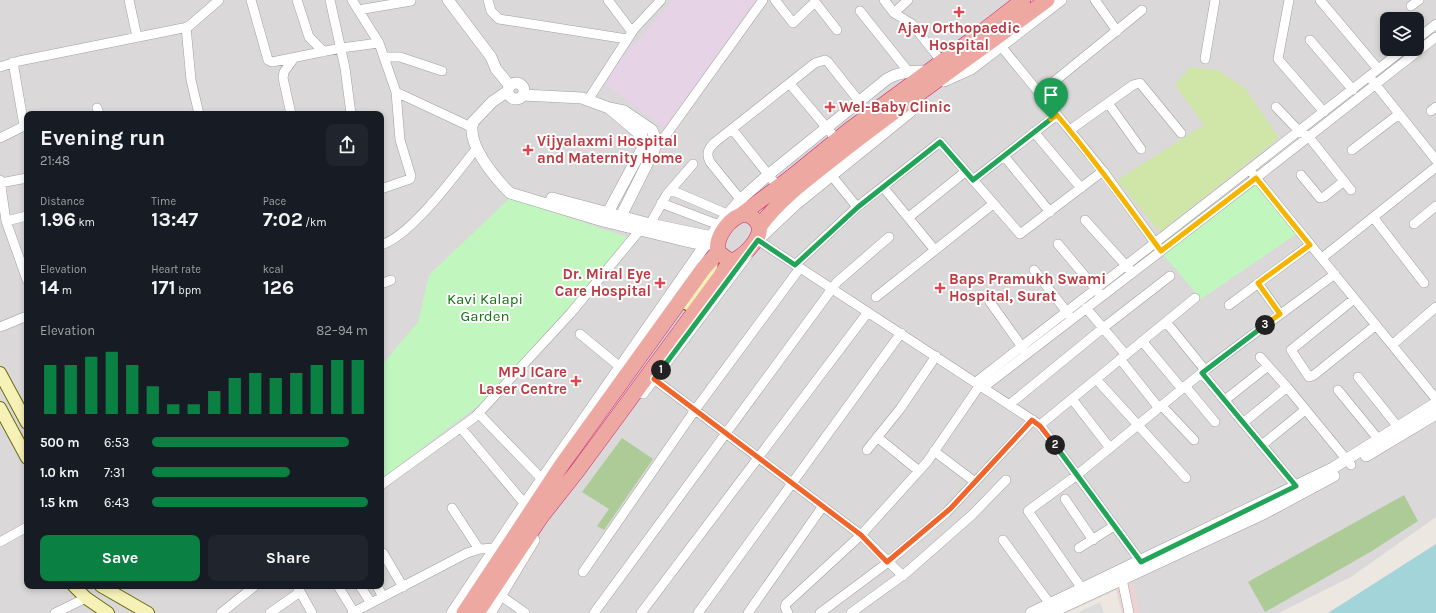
<!DOCTYPE html>
<meta charset="utf-8">
<style>
body{margin:0;font-family:Karla,sans-serif;background:#20242c;color:#f1f3f6;height:100vh;display:flex;flex-direction:column;font-size:15px;white-space:nowrap}
*{box-sizing:border-box;margin:0}
p{font-size:13px;color:#9ea1a6}
.icon{flex:none;width:22px;height:22px;fill:none;stroke:currentColor;stroke-width:2;stroke-linecap:round;stroke-linejoin:round}
.map{position:relative;flex:1;overflow:hidden}
.side{position:absolute;left:24px;top:111px;width:360px;height:478px;display:flex;flex-direction:column;background:#171b24;border-radius:8px;box-shadow:0 2px 6px #0003}
.side>*{flex:none}
.tools{position:absolute;left:1380px;top:12px;display:grid;gap:8px}
.tools a{display:grid;place-items:center;width:44px;height:44px;border-radius:8px;background:#171b24;box-shadow:0 2px 6px #0003;font-size:20px}
.pin{position:absolute;display:grid;place-items:center;width:34px;height:34px;color:#fff;margin:-41px -17px;border-radius:50% 50% 50% 0;rotate:-45deg;box-shadow:0 0 4px #0007}
.pin .icon{rotate:45deg}
.km{position:absolute;width:20px;height:20px;margin:-10px;border-radius:50%;background:#222;color:#fff;font-size:11px;line-height:20px;text-align:center}
.round{display:grid;place-items:center;flex:none;width:42px;height:42px;border-radius:8px;background:#20242c}
.headline{display:flex;align-items:center;justify-content:space-between;height:68px;padding:0 16px}
h1{font-size:22px;font-weight:700;line-height:30px}
.figures{display:grid;grid-template-columns:repeat(3,1fr);gap:6px;height:68px;padding:4px 16px}
.figures div{display:grid;align-content:center}
.figures b{font-size:20px;font-weight:700}
.figures small{font-size:11px;font-weight:400}
.figures p{font-size:11px}
.chart{height:112px;padding:8px 16px}
.chart p{display:flex;justify-content:space-between}
.chart svg{width:100%;height:72px;margin-top:4px;stroke:#0b8043;stroke-width:6}
.primary-button{display:flex;gap:8px;margin-top:auto;padding:8px 16px}
.primary-button a{flex:1;height:46px;border-radius:8px;background:#0b8043;color:#fff;font-size:16px;font-weight:700;line-height:46px;text-align:center}
.primary-button a+a{background:#20242c;color:#f1f3f6}
ul{padding:0 16px;list-style:none;font-size:13px}
li{display:grid;grid-template-columns:64px 48px 1fr;align-items:center;height:30px}
li i{height:10px;border-radius:5px;background:#0b8043}
.map>svg:first-child{display:block}
.residential{fill:#dad8d9;fill-rule:evenodd}
.commercial{fill:#edd1d3}
.industrial{fill:#e6d3e5}
.grass{fill:#cfe6a8}
.forest{fill:#adcb97}
.park{fill:#c1f7bf}
.parking{fill:#dcdcdc}
.water{fill:#a3d4d9}
.lines{fill:none;stroke-linecap:round;stroke-linejoin:round}
.minor-casing{stroke:#a0a0a0;stroke-width:10}
.tertiary-casing{stroke:#a0a0a0;stroke-width:12}
.secondary-casing{stroke:#6c6a09;stroke-width:14}
.trunk-casing{stroke:#cf2a78;stroke-width:16}
.minor{stroke:#fff;stroke-width:9}
.tertiary{stroke:#fff;stroke-width:11}
.secondary{stroke:#f6f1b6;stroke-width:12}
.trunk{stroke:#eda8a1;stroke-width:15}
.split-1-casing{stroke:#fff;stroke-width:8}
.split-2-casing{stroke:#fff;stroke-width:8}
.split-3-casing{stroke:#fff;stroke-width:8}
.split-4-casing{stroke:#fff;stroke-width:8}
.split-1{stroke:#22a559;stroke-width:5}
.split-2{stroke:#f0652b;stroke-width:5}
.split-3{stroke:#22a559;stroke-width:5}
.split-4{stroke:#f5b400;stroke-width:5}
.health-dot{fill:#e0444e;stroke:#fff;stroke-width:1.5}
.labels{text-anchor:middle;stroke-width:4;stroke-linejoin:round;paint-order:stroke}
.health-label{font-size:15px;font-weight:bold;fill:#be3a42;stroke:#fff;text-anchor:start}
.park-label{font-size:15px;fill:#14740f;stroke:#fff}
</style>
<div class="map">
<svg width="1436" height="613" viewBox="0 0 1436 613">
<rect width="100%" height="100%" fill="#ede7e1"/>
<path class="residential" d="M 0,0 L 1436,0 L 1436,517 L 1351,577 L 1279,613 L 1139,613 L 1133,582 L 1066,613 L 0,613 ZM 1387,19 L 1417,19 L 1417,49 L 1387,49 ZM 27,114 L 381,114 L 381,586 L 27,586 Z"/>
<path class="commercial" d="M 1133,582 L 1139,613 L 1122,613 L 1116,589 Z"/>
<path class="industrial" d="M 674,0 L 756,0 L 664,128 L 600,81 Z"/>
<path class="grass" d="M 1190,67 L 1218,70 L 1245,88 L 1279,138 L 1160,232 L 1117,180 L 1204,125 L 1175,85 Z"/>
<path class="forest" d="M 622,438 L 653,459 L 604,530 L 597,526 L 609,509 L 582,492 Z
M 1404,495 L 1418,521 L 1372,551 L 1265,612 L 1248,582 Z"/>
<path class="park" d="M 1256,181 L 1298,233 L 1201,299 L 1162,253 Z
M 510,198 L 630,238 L 488,398 L 381,479 L 381,366 L 418,322 L 429,275 Z"/>
<path class="parking" d="M 1100,602 L 1104,613 L 1077,613 Z"/>
<path class="water" d="M 1436,544 L 1436,613 L 1328,613 Z"/>
<g class="lines">
<defs>
<path id="minor" d="M 129,0 L 137,37
M 251,0 L 268,60 L 272,62 L 341,48 L 379,43
M 297,0 L 309,37 L 324,52
M 330,0 L 345,68 L 351,114
M 352,0 L 379,43 L 396,92 L 400,140 L 411,176 L 410,179 L 381,189
M 488,0 L 491,11 L 499,19 L 627,39
M 608,0 L 632,32
M 775,0 L 793,23 L 815,2 L 837,30
M 884,0 L 894,13 L 912,24 L 942,62
M 1095,0 L 1117,31
M 1289,0 L 1278,59 L 1324,112
M 1320,0 L 1378,69
M 1411,6 L 1419,0
M 358,10 L 411,1
M 860,11 L 908,71
M 894,13 L 908,0
M 186,27 L 191,80 L 199,114
M 1417,39 L 1436,24
M 1310,40 L 1353,90
M 1000,45 L 1103,171 L 1158,247
M 384,57 L 400,57 L 442,71
M 1205,59 L 1215,0
M 0,67 L 19,61 L 188,27 L 219,0
M 1372,80 L 1436,160
M 790,84 L 837,140
M 396,92 L 471,127
M 1040,93 L 1142,10
M 588,100 L 634,29 L 661,0
M 1108,103 L 1141,149
M 1276,107 L 1298,130 L 1309,137 L 1351,190
M 97,108 L 99,114
M 1431,111 L 1436,107
M 291,114 L 283,78 L 284,72 L 294,58
M 732,129 L 778,187
M 1070,130 L 1133,85 L 1140,83 L 1181,133
M 1034,132 L 1081,188
M 0,138 L 24,126 L 13,62
M 654,149 L 666,135 L 763,0
M 1352,150 L 1399,114
M 1004,156 L 1050,212
M 828,171 L 857,207
M 1253,174 L 1436,399
M 1301,175 L 1320,198 L 1324,197 L 1344,181
M 0,180 L 6,221 L 27,280
M 973,180 L 1057,115
M 0,183 L 27,178
M 883,187 L 934,249
M 671,190 L 727,214
M 661,203 L 719,225
M 744,204 L 710,162 C 706,154 708,149 714,143 L 815,63 L 825,60 L 828,62 L 870,115
M 909,217 L 965,172
M 1373,217 L 1424,283
M 1085,220 L 1130,270
M 6,221 L 27,216
M 650,224 L 667,194 L 693,164
M 1414,224 L 1436,206
M 756,239 L 1040,425 L 1144,566
M 1058,244 L 1099,293
M 381,245 C 411,236 456,174 476,149
M 1322,258 L 1436,167
M 795,265 L 857,207 L 940,142 L 1020,234 L 1103,171
M 1034,270 L 1070,316
M 1258,283 L 1280,314
M 381,284 L 391,280
M 876,297 L 993,204
M 1354,299 L 1291,350 L 1309,377 L 1314,375 L 1375,326
M 990,302 L 1025,351
M 1229,305 L 1310,245
M 1086,308 L 1126,355
M 1166,322 L 1205,370
M 0,327 L 27,316
M 580,334 L 620,367
M 1142,341 L 1182,389
M 1392,345 L 1436,307
M 1260,357 L 1287,387 L 1351,465
M 1120,359 L 1158,407
M 1202,373 L 1300,491
M 1358,377 L 1398,427
M 654,379 L 861,535 L 903,576
M 1096,379 L 1186,478
M 976,382 L 1404,49
M 1185,386 L 1215,422
M 984,387 L 1256,178 L 1436,37
M 1338,390 L 1379,440
M 1072,399 L 1110,448
M 1225,400 L 1268,366
M 1010,404 L 1103,328 L 1170,276
M 1161,405 L 1194,440
M 479,414 L 542,479
M 1243,423 L 1287,387
M 1040,425 L 1195,298
M 461,428 L 529,509
M 877,437 L 919,471
M 1262,445 L 1305,410
M 867,450 L 900,409 L 936,356
M 934,451 L 975,482
M 381,485 L 475,417 L 570,314 L 640,230
M 1065,499 L 1093,540
M 452,508 L 479,549
M 1003,540 L 1053,608
M 0,542 L 27,527
M 1079,548 L 1114,526
M 383,553 L 403,587
M 583,572 L 695,410 L 800,268
M 1122,579 L 1129,613
M 297,586 L 312,613
M 338,586 L 354,612
M 360,586 L 371,603
M 377,586 L 383,597
M 1085,593 L 1028,511 L 1077,475 L 1205,370 L 1335,274
M 500,595 L 525,613
M 55,613 L 86,598
M 221,613 L 255,586
M 270,613 L 300,592
M 352,613 L 467,553 L 480,549 L 496,548
M 594,613 L 837,282 L 889,237
M 641,613 L 868,312
M 698,613 L 901,333
M 748,613 L 823,506
M 788,613 L 785,607 L 786,604 L 861,535 L 927,462 L 980,385
M 820,613 L 883,566 L 946,513 L 1033,420
M 851,613 L 906,573 L 972,515 L 1006,480"/>
<path id="tertiary" d="M 448,0 L 491,57 L 496,69 L 510,86
M 944,81 L 971,69 L 1061,0
M508 91a8 8 0 1 1 16 0a8 8 0 1 1-16 0Z
M 508,91 L 492,102 L 473,122 C 466,144 495,178 510,193 L 603,221 L 694,243 L 712,244
M 523,95 L 582,98 L 609,108 L 624,111 L 652,130 L 656,141 L 654,150 L 617,224
M 552,198 L 650,224 L 717,238
M 605,218 L 643,147 L 642,136 L 610,109
M 757,241 L 795,205 L 910,112 L 912,99
M 643,393 L 747,255
M 1366,456 L 1436,414
M 452,613 L 524,505 L 719,225 L 740,200 L 768,175 L 887,79 C 901,71 915,71 931,71
M 490,613 L 534,540
M 1031,613 L 1333,468 L 1436,403
M 1050,613 L 1265,513 L 1334,476"/>
<path id="secondary" d="M 687,304 L 710,272 L 713,257
M 0,373 L 27,423
M 0,408 L 27,458
M 74,586 L 86,598 L 108,613
M 101,586 L 148,613"/>
<path id="trunk" d="M 746,214 C 751,216 758,220 759,227 C 762,239 741,260 730,261 L 718,252 C 715,237 730,216 746,214 Z
M 741,215 L 790,178 L 849,130 L 974,38 L 1023,0
M 759,227 C 783,194 818,171 849,146 C 914,96 981,49 1047,0
M 464,613 L 561,466 L 703,269 L 718,252
M 477,613 L 541,517 L 578,470 L 720,277 L 730,261"/>
</defs>
<use href="#minor" class="minor-casing"/>
<use href="#tertiary" class="tertiary-casing"/>
<use href="#secondary" class="secondary-casing"/>
<use href="#trunk" class="trunk-casing"/>
<use href="#minor" class="minor"/>
<use href="#tertiary" class="tertiary"/>
<use href="#secondary" class="secondary"/>
<use href="#trunk" class="trunk"/>
</g>
<g class="lines">
<defs>
<path id="split-1" d="M 661,370 L 758,240 L 795,265 L 858,207 L 940,142 L 973,180 L 1051,119"/>
<path id="split-2" d="M 661,370 L 654,379 L 861,535 L 887,562 L 951,508 L 1032,420 L 1040,426 L 1055,445"/>
<path id="split-3" d="M 1055,445 L 1141,562 L 1296,486 L 1202,373 L 1265,325"/>
<path id="split-4" d="M 1051,119 L 1057,115 C 1094,159 1127,205 1161,251 L 1256,178 L 1310,245 L 1258,283 L 1280,314 L 1265,325"/>
</defs>
<use href="#split-1" class="split-1-casing"/>
<use href="#split-2" class="split-2-casing"/>
<use href="#split-3" class="split-3-casing"/>
<use href="#split-4" class="split-4-casing"/>
<use href="#split-1" class="split-1"/>
<use href="#split-2" class="split-2"/>
<use href="#split-3" class="split-3"/>
<use href="#split-4" class="split-4"/>
</g>
<g class="health-dot">
<path d="M957 6h4v4h4v4h-4v4h-4v-4h-4v-4h4z"/>
<path d="M828 101h4v4h4v4h-4v4h-4v-4h-4v-4h4z"/>
<path d="M526 144h4v4h4v4h-4v4h-4v-4h-4v-4h4z"/>
<path d="M658 277h4v4h4v4h-4v4h-4v-4h-4v-4h4z"/>
<path d="M938 282h4v4h4v4h-4v4h-4v-4h-4v-4h4z"/>
<path d="M574 375h4v4h4v4h-4v4h-4v-4h-4v-4h4z"/>
</g>
<g class="labels">
<g class="health-label">
<text x="959" y="33" text-anchor="middle">Ajay Orthopaedic<tspan x="959" dy="17">Hospital</tspan></text>
<text x="839" y="112">Wel-Baby Clinic</text>
<text x="537" y="146">Vijyalaxmi Hospital<tspan x="537" dy="17">and Maternity Home</tspan></text>
<text x="651" y="279" text-anchor="end">Dr. Miral Eye<tspan x="651" dy="17">Care Hospital</tspan></text>
<text x="949" y="284">Baps Pramukh Swami<tspan x="949" dy="17">Hospital, Surat</tspan></text>
<text x="567" y="377" text-anchor="end">MPJ ICare<tspan x="567" dy="17">Laser Centre</tspan></text>
</g>
<g class="park-label">
<text x="485" y="304">Kavi Kalapi<tspan x="485" dy="17">Garden</tspan></text>
</g>
</g>
</svg>
<div class="tools">
<a><svg class="icon" aria-label="layers" viewBox="0 0 24 24"><path d="M12 4l9 5-9 5-9-5zM3 14l9 5 9-5"/></svg></a>
</div>
<div class="pin" style="left:1051px;top:119px;background:#1e9e55"><svg class="icon" aria-label="arrive" viewBox="0 0 24 24"><path d="M6 21V4h12l-3 4 3 4H6"/></svg></div>
<b class="km" style="left:661px;top:370px">1</b>
<b class="km" style="left:1055px;top:445px">2</b>
<b class="km" style="left:1265px;top:325px">3</b>
<section class="side">
<div class="headline"><div><h1>Evening run</h1><p>21:48</p></div><a class="round"><svg class="icon" aria-label="share" viewBox="0 0 24 24"><path d="M12 15V3M7 8l5-5 5 5M5 13v7h14v-7"/></svg></a></div>
<div class="figures">
<div><p>Distance</p><b>1.96<small> km</small></b></div>
<div><p>Time</p><b>13:47</b></div>
<div><p>Pace</p><b>7:02<small> /km</small></b></div>
</div>
<div class="figures">
<div><p>Elevation</p><b>14<small> m</small></b></div>
<div><p>Heart rate</p><b>171<small> bpm</small></b></div>
<div><p>kcal</p><b>126</b></div>
</div>
<div class="chart"><p><span>Elevation</span>82–94 m</p>
<svg viewBox="0 0 160 44" preserveAspectRatio="none"><path d="M5 44V14M15 44V14M25 44V9M35 44V6M45 44V14M55 44V27M65 44V38M75 44V38M85 44V30M95 44V22M105 44V19M115 44V22M125 44V19M135 44V14M145 44V11M155 44V11"/></svg>
</div>
<ul>
<li><b>500 m</b>6:53<i style="width:91%"></i></li>
<li><b>1.0 km</b>7:31<i style="width:64%"></i></li>
<li><b>1.5 km</b>6:43<i style="width:100%"></i></li>
</ul>
<div class="primary-button"><a>Save</a><a>Share</a></div>
</section>
</div>
